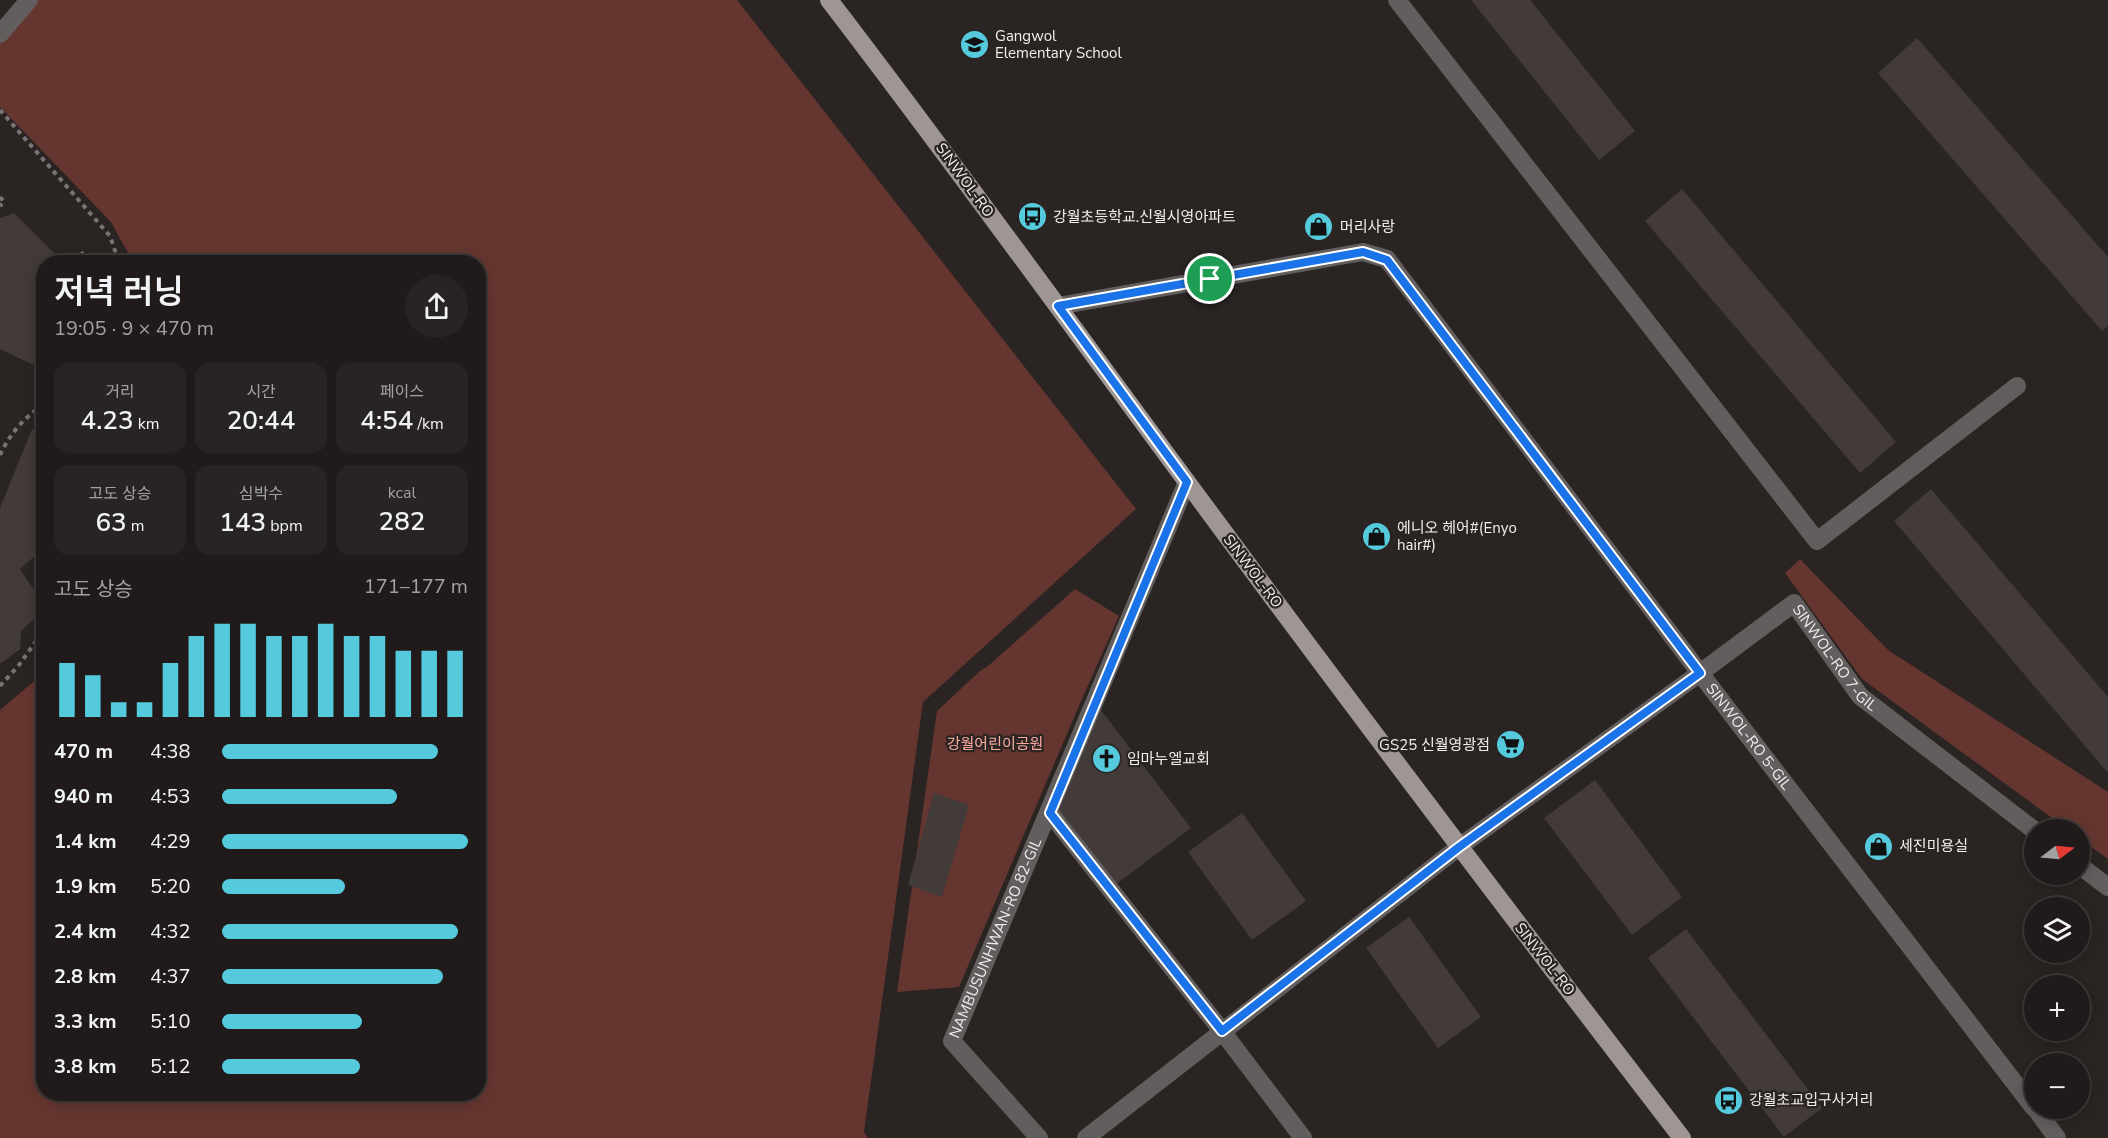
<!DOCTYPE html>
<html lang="ko">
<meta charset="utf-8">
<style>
body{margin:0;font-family:"Nunito Sans","Noto Sans KR",sans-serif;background:#282423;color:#f1f3f6;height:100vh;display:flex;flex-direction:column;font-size:22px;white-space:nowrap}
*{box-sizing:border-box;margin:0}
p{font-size:20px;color:#a2a1a2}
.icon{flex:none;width:33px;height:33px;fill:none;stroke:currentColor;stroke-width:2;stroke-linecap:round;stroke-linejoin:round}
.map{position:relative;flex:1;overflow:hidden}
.sheet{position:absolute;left:36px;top:255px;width:450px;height:846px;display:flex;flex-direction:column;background:#201b1a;border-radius:24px;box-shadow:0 3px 15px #0003,0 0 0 2px #3d3939}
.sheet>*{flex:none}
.needle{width:39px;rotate:74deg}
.tools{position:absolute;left:2024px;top:819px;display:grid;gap:12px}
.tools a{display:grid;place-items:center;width:66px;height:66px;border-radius:50%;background:#201b1a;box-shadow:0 3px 15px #0003,0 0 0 2px #3d3939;font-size:30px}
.pin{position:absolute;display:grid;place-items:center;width:51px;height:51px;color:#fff;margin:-26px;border:3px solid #fff;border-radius:50%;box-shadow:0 2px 6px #0007}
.round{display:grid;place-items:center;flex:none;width:63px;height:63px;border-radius:32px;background:#282423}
.overview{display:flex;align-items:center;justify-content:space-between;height:102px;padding:0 18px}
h1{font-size:33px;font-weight:600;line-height:45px}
.metrics{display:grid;grid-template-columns:repeat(3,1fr);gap:9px;height:102px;padding:6px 18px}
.metrics div{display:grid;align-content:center;border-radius:15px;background:#282423;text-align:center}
.metrics b{font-size:26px;font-weight:600}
.metrics small{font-size:16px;font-weight:400}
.metrics p{font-size:16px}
.chart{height:168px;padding:12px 18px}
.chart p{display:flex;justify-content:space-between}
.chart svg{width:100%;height:108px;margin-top:6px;stroke:#54cadc;stroke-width:6}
ul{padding:0 18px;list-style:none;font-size:20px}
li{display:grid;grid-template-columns:96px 72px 1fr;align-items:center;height:45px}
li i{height:15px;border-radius:8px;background:#54cadc}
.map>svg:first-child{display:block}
.green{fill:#653630}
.building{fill:#423b3a}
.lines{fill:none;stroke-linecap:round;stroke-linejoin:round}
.path{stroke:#7a7574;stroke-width:4;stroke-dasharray:4.5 4.5;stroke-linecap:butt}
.minor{stroke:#625e5d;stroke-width:18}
.major{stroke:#9e9695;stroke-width:18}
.route-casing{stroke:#fff;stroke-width:12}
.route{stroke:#1a73e8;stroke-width:8}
.labels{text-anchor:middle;stroke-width:4.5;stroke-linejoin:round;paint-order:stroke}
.poi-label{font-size:15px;fill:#f2eeed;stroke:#2a2423;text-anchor:start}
.street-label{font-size:15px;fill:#f2eeed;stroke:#2a2423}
.park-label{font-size:15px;fill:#feaba0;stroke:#2a2423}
</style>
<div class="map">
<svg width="2108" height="1138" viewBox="0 0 2108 1138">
<rect width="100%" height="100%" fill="#2a2423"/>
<path class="green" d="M 35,0 L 737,0 L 1136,509 L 923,702 L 864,1132 L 868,1138 L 0,1138 L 0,710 L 39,677 L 43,669 L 44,1094 L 478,1094 L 478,262 L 133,262 L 111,222 L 0,107 L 0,37 Z
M 1800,559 L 1888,650 L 2108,792 L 2108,859 L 2079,838 L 2079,830 L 2067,829 L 1862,679 L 1785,573 Z
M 1075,589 L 1119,616 L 1078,708 L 959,987 L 897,992 L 937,711 L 980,671 L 988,666 Z"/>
<path class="building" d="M 1471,0 L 1530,0 L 1635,131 L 1599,160 Z
M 1917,38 L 2108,257 L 2108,326 L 2102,331 L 1878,73 Z
M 1682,189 L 1896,442 L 1860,473 L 1645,221 Z
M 14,213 L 63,262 L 44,262 L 44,370 L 0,349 L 0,218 Z
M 32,429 L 44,433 L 44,548 L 20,569 L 44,605 L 44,610 L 21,631 L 20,649 L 0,664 L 0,508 Z
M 1931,489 L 2108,697 L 2108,773 L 1894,521 Z
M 1097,705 L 1191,828 L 1111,888 L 1052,812 Z
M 1595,780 L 1682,897 L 1632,935 L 1544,818 Z
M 934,793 L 969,805 L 942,897 L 908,885 Z
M 1242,813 L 1306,901 L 1252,940 L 1188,852 Z
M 1409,917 L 1481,1017 L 1438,1048 L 1366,948 Z
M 1686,929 L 1822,1108 L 1784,1137 L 1648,958 Z"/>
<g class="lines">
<path class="path" d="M 0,110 L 110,236 L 119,262
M 0,197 L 4,202 L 0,206
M 81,252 L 88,262
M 0,455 C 9,435 25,416 44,405
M 0,686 L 19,665 L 44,630"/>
<g class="minor">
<path d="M 1397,0 L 1817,541 L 2017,386"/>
<path d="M 0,34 L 29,0"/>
<path id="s1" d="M 1058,306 L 1363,252 L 1387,259 L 1700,673 L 2034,1108"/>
<path d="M 1050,813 L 1222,1031 L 1303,1138"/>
<path d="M 2079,865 L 2108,887"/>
<path d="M 2035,1108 L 2057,1138"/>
<path id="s2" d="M 1039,1138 L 952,1041 L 1187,482"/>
<path id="s3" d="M 1086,1138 L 1459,847 L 1700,673 L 1794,603 L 1860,696 L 2034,830"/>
</g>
<path class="major" d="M 829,0 C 951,159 1068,321 1187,482 C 1350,703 1515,921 1682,1138"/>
</g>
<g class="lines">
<defs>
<path id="route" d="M 1363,252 L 1387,260 L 1700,673 L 1459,847 L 1222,1031 L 1050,813 L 1187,482 L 1058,306 Z"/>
</defs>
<use href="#route" class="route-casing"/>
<use href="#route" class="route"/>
</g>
<defs>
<symbol id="school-disc" viewBox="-11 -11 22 22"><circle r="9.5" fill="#54cadc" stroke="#2a2423"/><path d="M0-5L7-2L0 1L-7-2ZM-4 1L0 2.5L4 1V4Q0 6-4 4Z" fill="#111"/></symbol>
<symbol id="bus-disc" viewBox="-11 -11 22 22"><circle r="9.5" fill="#54cadc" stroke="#2a2423"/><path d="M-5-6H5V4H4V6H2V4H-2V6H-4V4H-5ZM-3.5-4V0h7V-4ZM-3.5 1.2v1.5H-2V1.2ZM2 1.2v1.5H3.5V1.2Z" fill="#111"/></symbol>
<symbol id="shop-disc" viewBox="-11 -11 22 22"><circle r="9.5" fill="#54cadc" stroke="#2a2423"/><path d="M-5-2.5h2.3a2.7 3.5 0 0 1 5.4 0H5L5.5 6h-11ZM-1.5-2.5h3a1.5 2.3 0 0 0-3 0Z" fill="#111"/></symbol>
<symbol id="supermarket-disc" viewBox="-11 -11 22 22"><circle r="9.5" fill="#54cadc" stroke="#2a2423"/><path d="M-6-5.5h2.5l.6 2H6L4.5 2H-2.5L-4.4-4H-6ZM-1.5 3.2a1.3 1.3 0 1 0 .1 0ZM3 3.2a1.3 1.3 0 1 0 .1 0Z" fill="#111"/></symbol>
<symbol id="church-disc" viewBox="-11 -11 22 22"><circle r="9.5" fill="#54cadc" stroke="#2a2423"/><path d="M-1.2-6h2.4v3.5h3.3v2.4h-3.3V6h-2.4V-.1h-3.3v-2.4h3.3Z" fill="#111"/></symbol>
</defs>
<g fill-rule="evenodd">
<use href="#school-disc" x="958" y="28" width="33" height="33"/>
<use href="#bus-disc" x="1016" y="200" width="33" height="33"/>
<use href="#shop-disc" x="1302" y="210" width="33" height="33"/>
<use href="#shop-disc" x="1360" y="520" width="33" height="33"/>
<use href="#supermarket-disc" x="1494" y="728" width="33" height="33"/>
<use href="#church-disc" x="1090" y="742" width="33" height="33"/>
<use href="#shop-disc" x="1862" y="830" width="33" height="33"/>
<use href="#bus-disc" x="1712" y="1084" width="33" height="33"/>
</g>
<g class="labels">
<g class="poi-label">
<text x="995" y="41">Gangwol<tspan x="995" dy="17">Elementary School</tspan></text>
<text x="1053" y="222">강월초등학교.신월시영아파트</text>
<text x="1340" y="232">머리사랑</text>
<text x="1397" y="533">에니오 헤어#(Enyo<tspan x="1397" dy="17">hair#)</tspan></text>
<text x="1490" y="750" text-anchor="end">GS25 신월영광점</text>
<text x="1127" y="764">임마누엘교회</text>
<text x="1899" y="851">세진미용실</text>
<text x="1749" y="1105">강월초교입구사거리</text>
</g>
<g class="street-label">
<text transform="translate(965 180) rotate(54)" y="5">SINWOL-RO</text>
<text transform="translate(1253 571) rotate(53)" y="5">SINWOL-RO</text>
<text dy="5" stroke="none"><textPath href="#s3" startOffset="956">SINWOL-RO 7-GIL</textPath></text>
<text dy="5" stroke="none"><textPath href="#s1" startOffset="934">SINWOL-RO 5-GIL</textPath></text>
<text dy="5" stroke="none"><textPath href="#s2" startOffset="242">NAMBUSUNHWAN-RO 82-GIL</textPath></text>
<text transform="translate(1545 959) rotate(52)" y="5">SINWOL-RO</text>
</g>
<g class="park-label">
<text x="995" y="749">강월어린이공원</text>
</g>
</g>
</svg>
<div class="tools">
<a><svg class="needle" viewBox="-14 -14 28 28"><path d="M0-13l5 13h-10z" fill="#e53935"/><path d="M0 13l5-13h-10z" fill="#a2a1a2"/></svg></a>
<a><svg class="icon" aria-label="layers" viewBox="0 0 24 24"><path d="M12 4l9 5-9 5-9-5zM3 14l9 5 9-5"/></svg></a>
<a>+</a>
<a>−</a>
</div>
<div class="pin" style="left:1210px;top:279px;background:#1e9e55"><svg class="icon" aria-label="arrive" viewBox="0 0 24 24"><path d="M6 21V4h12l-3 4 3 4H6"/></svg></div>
<section class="sheet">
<div class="overview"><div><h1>저녁 러닝</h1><p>19:05 · 9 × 470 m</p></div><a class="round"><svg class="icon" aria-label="share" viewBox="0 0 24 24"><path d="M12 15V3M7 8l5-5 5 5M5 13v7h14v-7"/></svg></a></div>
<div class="metrics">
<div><p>거리</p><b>4.23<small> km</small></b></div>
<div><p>시간</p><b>20:44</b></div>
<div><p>페이스</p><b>4:54<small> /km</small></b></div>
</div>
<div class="metrics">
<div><p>고도 상승</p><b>63<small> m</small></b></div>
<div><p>심박수</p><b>143<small> bpm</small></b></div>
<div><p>kcal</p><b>282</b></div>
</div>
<div class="chart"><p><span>고도 상승</span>171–177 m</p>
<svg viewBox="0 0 160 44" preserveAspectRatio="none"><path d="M5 44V22M15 44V27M25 44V38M35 44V38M45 44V22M55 44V11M65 44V6M75 44V6M85 44V11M95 44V11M105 44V6M115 44V11M125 44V11M135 44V17M145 44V17M155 44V17"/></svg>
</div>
<ul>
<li><b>470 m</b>4:38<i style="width:88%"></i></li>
<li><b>940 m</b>4:53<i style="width:71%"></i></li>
<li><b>1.4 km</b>4:29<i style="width:100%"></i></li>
<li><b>1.9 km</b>5:20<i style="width:50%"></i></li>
<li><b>2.4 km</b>4:32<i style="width:96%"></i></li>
<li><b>2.8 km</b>4:37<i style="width:90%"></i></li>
<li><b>3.3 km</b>5:10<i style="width:57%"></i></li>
<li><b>3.8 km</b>5:12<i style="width:56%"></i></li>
</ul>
</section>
</div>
